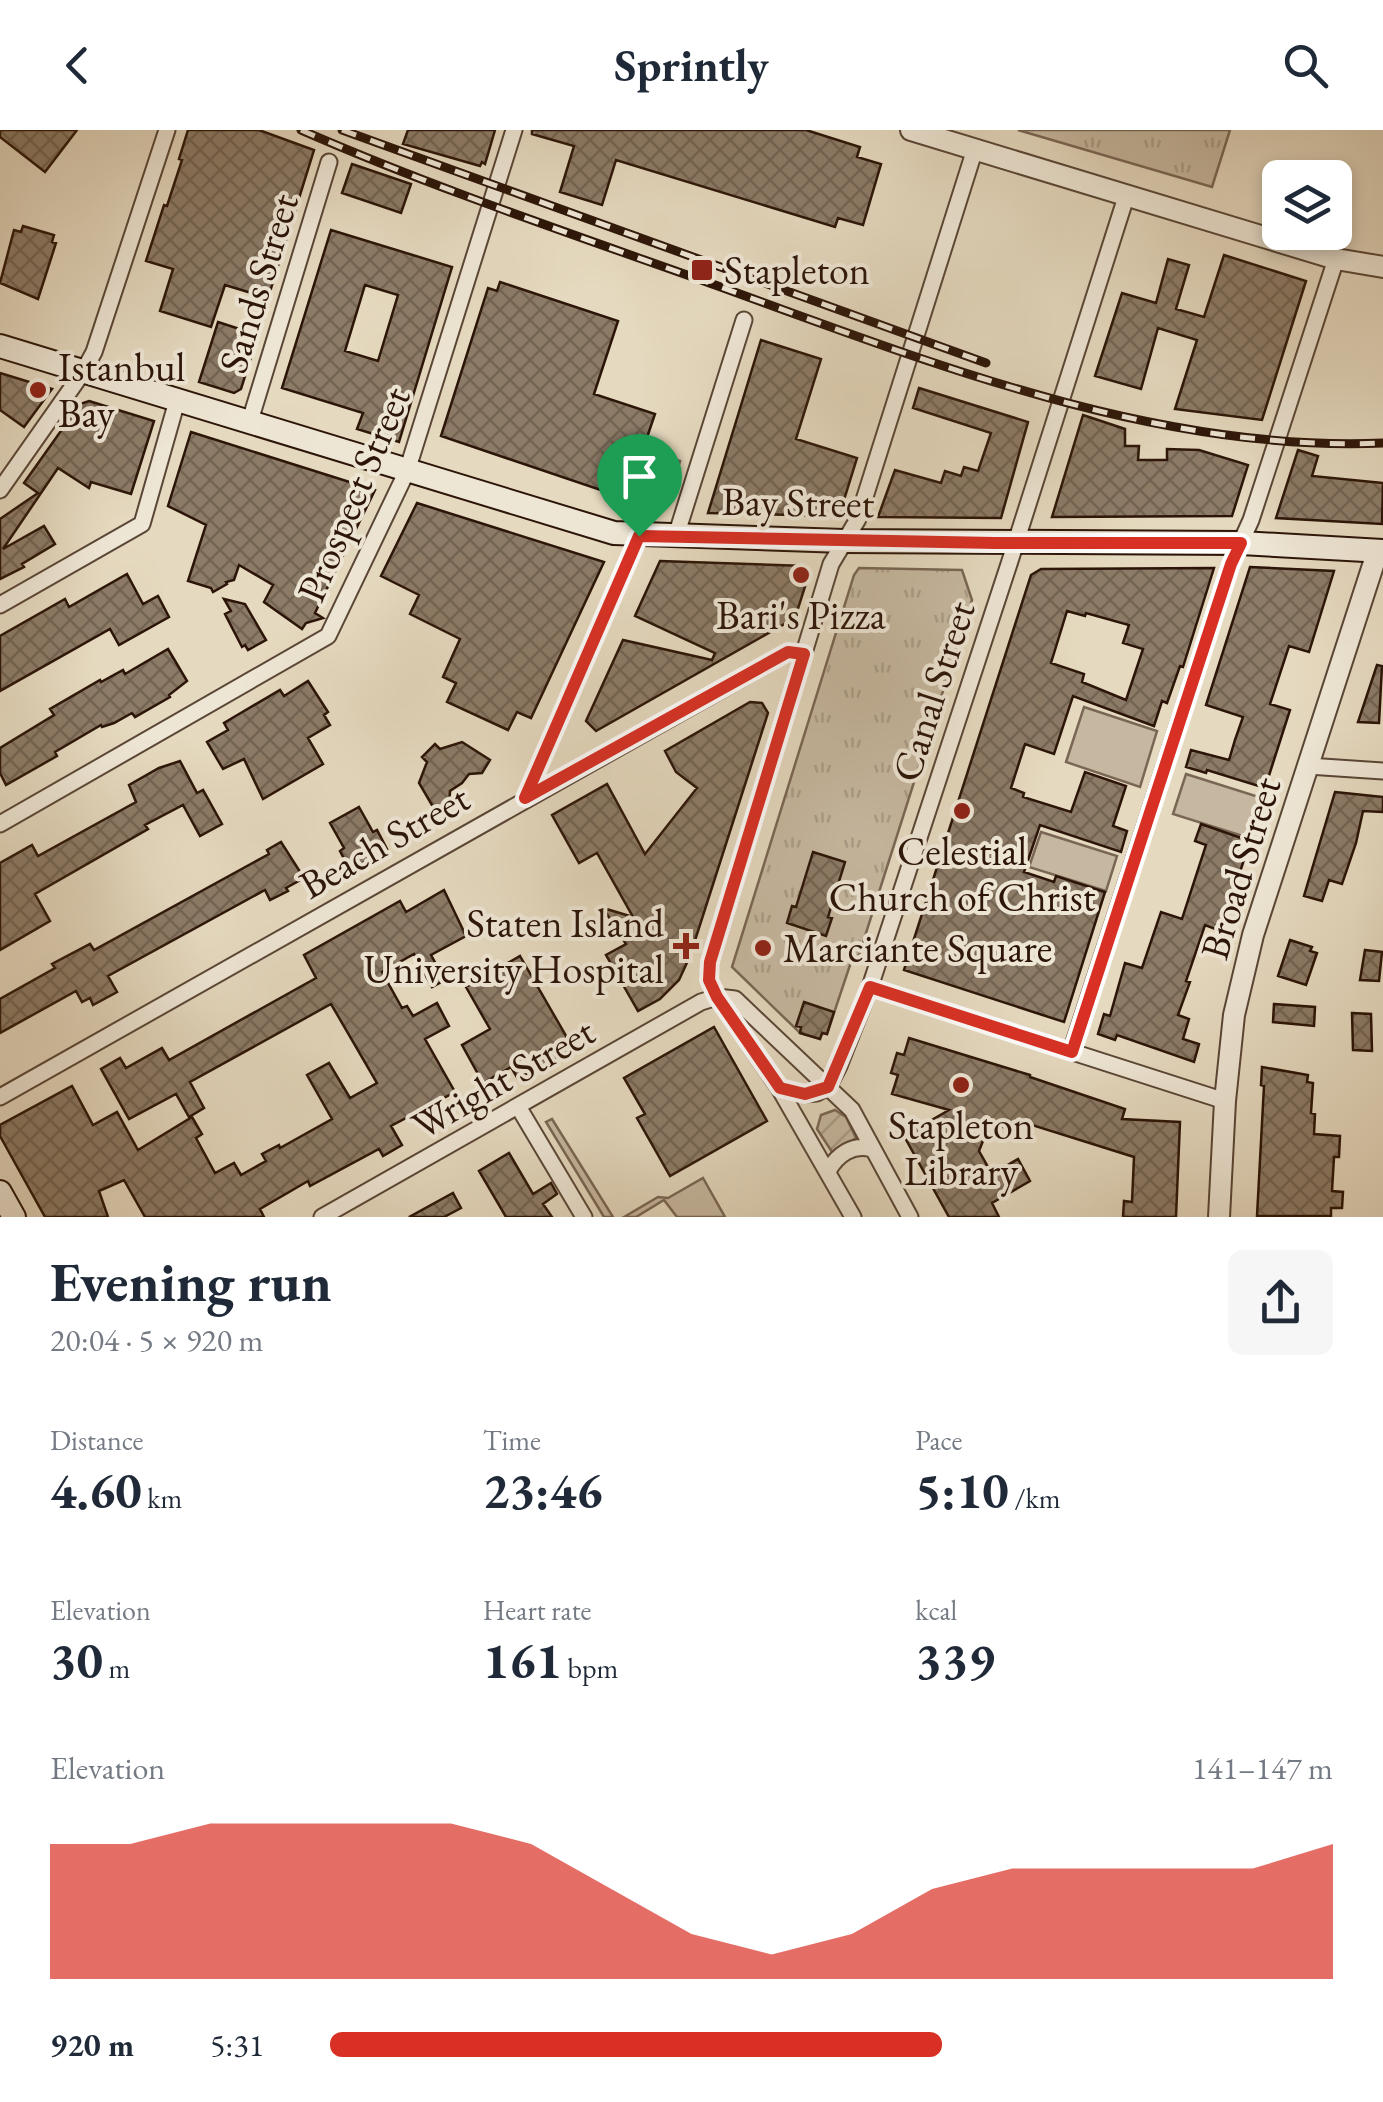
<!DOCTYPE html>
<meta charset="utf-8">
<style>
body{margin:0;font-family:"EB Garamond",serif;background:#f6f6f7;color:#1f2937;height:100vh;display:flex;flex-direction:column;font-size:38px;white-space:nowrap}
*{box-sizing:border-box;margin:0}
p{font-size:32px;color:#747a83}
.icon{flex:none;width:55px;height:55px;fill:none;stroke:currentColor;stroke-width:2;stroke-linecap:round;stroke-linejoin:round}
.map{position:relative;height:1087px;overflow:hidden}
.panel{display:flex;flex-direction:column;background:#fff;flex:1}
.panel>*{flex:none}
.fabs{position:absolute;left:1262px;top:30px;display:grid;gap:20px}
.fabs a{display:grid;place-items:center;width:90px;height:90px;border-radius:15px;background:#fff;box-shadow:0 5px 15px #0003;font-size:50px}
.pin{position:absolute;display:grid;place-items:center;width:85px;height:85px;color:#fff;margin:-102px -42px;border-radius:50% 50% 50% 0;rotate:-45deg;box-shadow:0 0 10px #0007}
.pin .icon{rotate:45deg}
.round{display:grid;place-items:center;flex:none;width:105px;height:105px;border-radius:15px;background:#f6f6f7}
.headline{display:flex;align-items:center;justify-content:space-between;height:170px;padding:0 50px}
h1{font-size:55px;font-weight:700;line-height:75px}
.stats{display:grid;grid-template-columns:repeat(3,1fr);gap:15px;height:170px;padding:10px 50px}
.stats div{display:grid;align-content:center}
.stats b{font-size:50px;font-weight:700}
.stats small{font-size:28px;font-weight:400}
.stats p{font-size:28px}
.chart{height:280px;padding:20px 50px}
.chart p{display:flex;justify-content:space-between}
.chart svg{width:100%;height:180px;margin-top:10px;fill:#d93025;opacity:.7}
ul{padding:0 50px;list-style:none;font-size:32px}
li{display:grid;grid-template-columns:160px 120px 1fr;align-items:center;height:75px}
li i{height:25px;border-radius:12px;background:#d93025}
header{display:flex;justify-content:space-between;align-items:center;height:130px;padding:0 50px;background:#fff;font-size:45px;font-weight:700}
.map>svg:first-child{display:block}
.grass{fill:#c6b8a0;stroke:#796654;stroke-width:2.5}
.park{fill:url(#park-tufts);stroke:#796654;stroke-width:2.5}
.garden{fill:url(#garden-furrows);stroke:#796654;stroke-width:2.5}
.building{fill:url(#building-cross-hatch);stroke:#2c1508;stroke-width:2.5;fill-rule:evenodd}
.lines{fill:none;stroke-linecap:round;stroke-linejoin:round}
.minor-casing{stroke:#5a4636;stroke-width:19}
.tertiary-casing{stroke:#5a4636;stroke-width:24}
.secondary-casing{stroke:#2c1508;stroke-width:26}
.minor{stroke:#eee6d5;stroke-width:15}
.tertiary{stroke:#eee6d5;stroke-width:20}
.secondary{stroke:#eee6d5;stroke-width:22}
.rail-casing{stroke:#2c1508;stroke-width:9}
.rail{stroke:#eee6d5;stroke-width:5;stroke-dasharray:15;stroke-linecap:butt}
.route-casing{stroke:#fff;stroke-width:20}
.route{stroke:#d93025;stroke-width:12}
.poi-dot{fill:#8f2418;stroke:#eee6d5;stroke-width:4}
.labels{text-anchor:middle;stroke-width:8;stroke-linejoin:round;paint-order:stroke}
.poi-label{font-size:40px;fill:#2c1508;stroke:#eee6d5;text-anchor:start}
.street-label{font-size:40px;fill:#2c1508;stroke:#eee6d5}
</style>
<header><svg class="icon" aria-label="back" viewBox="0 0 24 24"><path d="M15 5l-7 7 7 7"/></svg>Sprintly<svg class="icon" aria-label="search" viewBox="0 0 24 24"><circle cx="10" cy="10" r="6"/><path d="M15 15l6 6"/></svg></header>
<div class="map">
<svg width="1383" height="1087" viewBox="0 0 1383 1087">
<defs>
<pattern id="park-tufts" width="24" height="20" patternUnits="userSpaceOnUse" patternTransform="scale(2.5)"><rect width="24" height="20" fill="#c6b8a0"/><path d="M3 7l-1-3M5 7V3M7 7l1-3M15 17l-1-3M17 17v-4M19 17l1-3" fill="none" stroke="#aa9d88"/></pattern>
<pattern id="garden-furrows" width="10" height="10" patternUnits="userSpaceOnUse" patternTransform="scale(2.5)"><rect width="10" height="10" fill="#c6b8a0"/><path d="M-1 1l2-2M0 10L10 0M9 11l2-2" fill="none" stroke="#aa9d88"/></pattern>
<pattern id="building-cross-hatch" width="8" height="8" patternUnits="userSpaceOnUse" patternTransform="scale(2.5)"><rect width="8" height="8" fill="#8c7b67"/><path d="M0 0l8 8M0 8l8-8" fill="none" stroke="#736453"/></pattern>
</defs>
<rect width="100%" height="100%" fill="#e5d9bf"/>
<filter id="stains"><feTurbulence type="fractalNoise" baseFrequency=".002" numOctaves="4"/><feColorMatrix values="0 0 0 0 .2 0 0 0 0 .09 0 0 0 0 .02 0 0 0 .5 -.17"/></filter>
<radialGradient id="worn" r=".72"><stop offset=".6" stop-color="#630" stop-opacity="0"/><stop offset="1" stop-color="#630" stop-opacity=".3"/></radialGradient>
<path class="grass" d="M 649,321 L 680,331 L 666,377 L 633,371 Z
M 1084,577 L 1157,601 L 1140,657 L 1066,632 Z
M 1186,644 L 1262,668 L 1249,708 L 1173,684 Z
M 1041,702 L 1117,726 L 1106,761 L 1029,737 Z
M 552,989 L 613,1087 L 604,1087 L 546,992 Z
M 703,1048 L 725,1087 L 677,1087 L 664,1070 L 636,1087 L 624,1087 L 658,1067 L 668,1068 Z"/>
<path class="park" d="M 1018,0 L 1230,0 L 1212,57 Z
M 859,438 L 962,440 L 972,470 L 859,825 L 851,832 L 827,904 L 822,903 L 820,909 L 800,903 L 732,837 L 854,445 Z"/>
<path class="garden" d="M 835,980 L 846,987 L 856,1008 L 834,1025 L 817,999 L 821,985 Z"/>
<path class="building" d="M 0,0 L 77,0 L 45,42 L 0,7 Z
M 188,0 L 259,0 L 314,20 L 268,168 L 225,155 L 211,197 L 160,181 L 173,139 L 146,131 L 164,75 L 167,76 L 182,30 L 179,29 Z
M 408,0 L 495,0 L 485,34 L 482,32 L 480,36 L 403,14 Z
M 532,0 L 806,0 L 860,17 L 857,27 L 881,34 L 863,95 L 838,88 L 835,97 L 616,30 L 602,75 L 560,62 L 574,16 L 532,4 Z
M 352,34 L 411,54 L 401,83 L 342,63 Z
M 23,96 L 54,105 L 52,112 L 56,113 L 38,169 L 0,153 L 14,100 L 21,102 Z
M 331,100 L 452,137 L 399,312 L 357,299 L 363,283 L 282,258 ZM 365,155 L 398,165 L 378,231 L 345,221 Z
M 1224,125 L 1306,151 L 1262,290 L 1175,279 L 1197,210 L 1158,198 L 1141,259 L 1095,246 L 1122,163 L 1156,173 L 1168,129 L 1189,135 L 1176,179 L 1204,187 Z
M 500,152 L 618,191 L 594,264 L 655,284 L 643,319 L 649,321 L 633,371 L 441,306 L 488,158 L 497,161 Z
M 218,192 L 258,205 L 241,259 L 234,263 L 199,252 Z
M 761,210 L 821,229 L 796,309 L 857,328 L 839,386 L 708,383 Z
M 0,243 L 52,259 L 24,297 L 0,280 Z
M 919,258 L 1028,292 L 1001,388 L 878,387 L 895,340 L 941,353 L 945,341 L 961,346 L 964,337 L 978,341 L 991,303 L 913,278 Z
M 89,271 L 154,291 L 131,364 L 91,352 L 89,358 L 58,338 L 3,419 L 44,396 L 55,414 L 22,434 L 24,437 L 0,449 L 0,389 L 38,363 L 24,353 L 80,274 Z
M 1083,285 L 1125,299 L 1125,316 L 1139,316 L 1138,330 L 1167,330 L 1167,319 L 1199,320 L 1248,335 L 1232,386 L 1052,387 Z
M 191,302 L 375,360 L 315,483 L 323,488 L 306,493 L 302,499 L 264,472 L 273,455 L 239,435 L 234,450 L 226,452 L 227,454 L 213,462 L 211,458 L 188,451 L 206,395 L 168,376 Z
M 1298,320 L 1318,326 L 1312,346 L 1383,353 L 1382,394 L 1276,388 Z
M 417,373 L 604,432 L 531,588 L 517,582 L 508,600 L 447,572 L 456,553 L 443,547 L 460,509 L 410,484 L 419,465 L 381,446 Z
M 660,431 L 806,436 L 810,441 L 795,488 L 596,601 L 586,591 L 623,510 L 712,530 L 715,523 L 635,486 Z
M 1250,437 L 1334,441 L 1309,522 L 1289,516 L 1270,574 L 1290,580 L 1265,658 L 1207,640 L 1206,643 L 1186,637 L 1191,620 L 1229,630 L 1235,610 L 1243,587 L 1206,575 Z
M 1214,438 L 1183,537 L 1180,536 L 1167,573 L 1162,571 L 1154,596 L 1073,566 L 1054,624 L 1025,614 L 1011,658 L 1024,663 L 1023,667 L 1071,682 L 1085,642 L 1126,656 L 1113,696 L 1127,701 L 1121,722 L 1040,695 L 1024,742 L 1054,752 L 1056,746 L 1105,762 L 1064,892 L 904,840 L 1031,445 L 1041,439 ZM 1067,481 L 1085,486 L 1086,483 L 1129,495 L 1123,513 L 1143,519 L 1126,570 L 1082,552 L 1084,544 L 1051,533 Z
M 127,444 L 143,474 L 158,466 L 169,487 L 119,515 L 110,499 L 0,561 L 0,506 L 65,469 L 69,477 Z
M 224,469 L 245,474 L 266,510 L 248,520 L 245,515 L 242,517 L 225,484 L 231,481 Z
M 168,519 L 187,551 L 169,565 L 170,567 L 135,587 L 132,583 L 114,593 L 102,597 L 101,595 L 55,622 L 57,626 L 6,655 L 0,643 L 0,618 L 54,585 L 50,579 L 100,550 L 101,552 L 123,540 L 125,544 Z
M 1377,535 L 1382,536 L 1379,593 L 1358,592 Z
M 308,551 L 328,582 L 324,585 L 330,595 L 308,608 L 323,634 L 263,669 L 244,629 L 223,639 L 207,612 L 228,600 L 224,593 L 239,584 L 280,560 L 284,566 Z
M 750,572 L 762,573 L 768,583 L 690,826 L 679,850 L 660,869 L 638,881 L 606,825 L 626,814 L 603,778 L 633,787 L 597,723 L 579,733 L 552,685 L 607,654 L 645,724 L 697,658 L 676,642 L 665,621 Z
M 462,612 L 490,630 L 482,643 L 469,644 L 462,653 L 450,661 L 449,675 L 436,682 L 419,653 L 427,632 L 422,627 L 435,614 L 440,619 Z
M 180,631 L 197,663 L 203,660 L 222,694 L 200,706 L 183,675 L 145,695 L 148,699 L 35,764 L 50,791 L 0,820 L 0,733 L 32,715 L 38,726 L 136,672 L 129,655 L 159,638 Z
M 1335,662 L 1383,667 L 1383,682 L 1363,681 L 1356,713 L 1342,754 L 1329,750 L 1322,771 L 1304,766 Z
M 359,677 L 373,702 L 377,700 L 387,719 L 350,740 L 340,721 L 344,718 L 330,693 Z
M 1201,694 L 1250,711 L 1221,801 L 1205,795 L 1186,851 L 1190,852 L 1178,885 L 1189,889 L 1183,909 L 1199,914 L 1194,932 L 1117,905 L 1115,910 L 1098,904 L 1104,884 L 1110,886 L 1125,833 L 1142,838 L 1161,782 L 1182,789 L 1206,715 L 1195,711 Z
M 281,712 L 304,748 L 286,758 L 288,761 L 270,770 L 265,760 L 108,846 L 117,862 L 93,875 L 90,868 L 82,872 L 76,861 L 0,903 L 0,869 L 55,838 L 52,834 L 90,814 L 94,820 L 269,724 L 267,720 Z
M 813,722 L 845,732 L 828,787 L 832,788 L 826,806 L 787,793 L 792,776 L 796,777 Z
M 444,760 L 466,806 L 431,825 L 445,850 L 432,857 L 414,824 L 382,842 L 402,878 L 407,876 L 413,886 L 437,873 L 449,896 L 425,909 L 455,962 L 391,996 L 402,1015 L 383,1026 L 379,1019 L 310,1056 L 308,1051 L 260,1079 L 264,1087 L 145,1087 L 124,1050 L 99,1061 L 108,1087 L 45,1087 L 0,1006 L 0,995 L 72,956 L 93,995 L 117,982 L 138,1020 L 192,987 L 202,1004 L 196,1008 L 215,1043 L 234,1033 L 241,1045 L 266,1031 L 262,1024 L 279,1015 L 280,1018 L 332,989 L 307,945 L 329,933 L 350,968 L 377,953 L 331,874 L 190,952 L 204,978 L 189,987 L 176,964 L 129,989 L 101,939 L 120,928 L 126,938 L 162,918 L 169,930 L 316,848 L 304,825 L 400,771 L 406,782 Z
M753 818a10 10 0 1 1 20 0a10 10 0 1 1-20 0Z
M 1290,810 L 1312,817 L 1310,821 L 1317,823 L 1306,855 L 1278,846 Z
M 1365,820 L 1382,822 L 1379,851 L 1360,850 Z
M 520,826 L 573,918 L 518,949 L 511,937 L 483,953 L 462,915 L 490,899 L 466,857 Z
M 804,872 L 834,882 L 827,904 L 822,903 L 820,909 L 800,903 L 801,897 L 796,896 Z
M 1274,874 L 1315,877 L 1314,896 L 1273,892 Z
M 1352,883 L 1371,884 L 1372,921 L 1353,920 Z
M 714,897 L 767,991 L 670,1046 L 637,988 L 645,984 L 624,948 Z
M 909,908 L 1030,945 L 1030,947 L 1125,979 L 1122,989 L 1180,992 L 1176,1087 L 1123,1087 L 1124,1071 L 1132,1072 L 1134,1027 L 1016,990 L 1013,1000 L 990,993 L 979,1021 L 992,1044 L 1018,1029 L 1030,1051 L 992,1073 L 999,1087 L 949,1087 L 904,1006 L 949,980 L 892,964 L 898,945 L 891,943 L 897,923 L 904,925 Z
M 1262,937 L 1308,945 L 1307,952 L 1313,953 L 1311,983 L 1315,984 L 1314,1004 L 1340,1006 L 1339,1027 L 1334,1027 L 1332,1061 L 1343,1062 L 1342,1078 L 1331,1078 L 1331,1086 L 1257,1086 L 1264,956 L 1261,955 Z
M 509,1023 L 533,1064 L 551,1053 L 557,1064 L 543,1074 L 552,1087 L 506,1087 L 479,1041 Z
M 453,1063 L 461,1078 L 444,1087 L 409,1087 Z"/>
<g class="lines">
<defs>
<path id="minor" d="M 249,294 L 329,32
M 0,360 L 83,242 L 94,222 L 167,0
M 676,406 L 744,190
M 0,475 L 142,394 L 177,271
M 1308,636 L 1383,641
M 525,668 L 639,406
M 0,694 L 328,506 L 407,341 L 514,0
M 870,857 L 1225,971
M 1071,922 L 1231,434 L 1251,390 L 1336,129
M 779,958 L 805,964 L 817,963 L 828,957 L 839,936 L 870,857 L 1009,434 L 1126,67
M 0,967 L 788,522 L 804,524
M 519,978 L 584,1087
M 828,1041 C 837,1025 853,1013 872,1019
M 322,1087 L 701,872 L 717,867 L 735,869 L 852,980 L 910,1087
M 853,1087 L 779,958 L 717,867 L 709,850 L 710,833 L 831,434 L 858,389 L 975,19"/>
<path id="tertiary" d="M 911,0 L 1336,129 L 1383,137
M 1219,1087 L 1225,971 L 1234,885 L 1253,805 L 1378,420"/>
<path id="secondary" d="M 0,216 L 614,403 L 844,411 L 1241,413 L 1383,421
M 0,1062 L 14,1087"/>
</defs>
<use href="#minor" class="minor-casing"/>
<use href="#tertiary" class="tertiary-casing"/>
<use href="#secondary" class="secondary-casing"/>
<use href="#minor" class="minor"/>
<use href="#tertiary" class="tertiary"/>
<use href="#secondary" class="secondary"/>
<defs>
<path id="rail" d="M 301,0 C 432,57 569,103 704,151 C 918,228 1152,323 1383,313
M 342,0 L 986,233"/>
</defs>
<use href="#rail" class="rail-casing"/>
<use href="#rail" class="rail"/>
</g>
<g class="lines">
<defs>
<path id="route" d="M 639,406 L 995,413 L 1241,413 L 1231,434 L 1072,922 L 870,857 L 828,957 L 805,964 L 780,958 L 717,867 L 709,850 L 710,832 L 804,524 L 788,522 L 525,668 Z"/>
</defs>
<use href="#route" class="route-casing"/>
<use href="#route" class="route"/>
</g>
<g class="poi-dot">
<rect x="690" y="128" width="24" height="24" rx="5"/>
<circle cx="38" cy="260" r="10"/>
<circle cx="801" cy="445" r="10"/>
<circle cx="962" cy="681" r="10"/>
<path d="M681 801h10v10h10v10h-10v10h-10v-10h-10v-10h10z"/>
<circle cx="763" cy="818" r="10"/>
<circle cx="961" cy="955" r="10"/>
</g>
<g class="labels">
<g class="poi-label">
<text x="724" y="154">Stapleton</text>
<text x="58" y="251">Istanbul<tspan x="58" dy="46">Bay</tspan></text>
<text x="801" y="499" text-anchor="middle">Bari's Pizza</text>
<text x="962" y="735" text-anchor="middle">Celestial<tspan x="962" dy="46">Church of Christ</tspan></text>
<text x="664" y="807" text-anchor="end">Staten Island<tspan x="664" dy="46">University Hospital</tspan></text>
<text x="783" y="832">Marciante Square</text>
<text x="961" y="1009" text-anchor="middle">Stapleton<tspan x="961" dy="46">Library</tspan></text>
</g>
<g class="street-label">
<text transform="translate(258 153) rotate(-73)" y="14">Sands Street</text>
<text transform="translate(353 364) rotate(-67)" y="14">Prospect Street</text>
<text transform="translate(798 372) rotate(1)" y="14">Bay Street</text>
<text transform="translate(933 561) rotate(-72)" y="14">Canal Street</text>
<text transform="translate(384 711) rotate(-30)" y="14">Beach Street</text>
<text transform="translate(1240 738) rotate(-73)" y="14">Broad Street</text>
<text transform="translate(503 948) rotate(-30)" y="14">Wright Street</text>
</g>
</g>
<rect width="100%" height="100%" filter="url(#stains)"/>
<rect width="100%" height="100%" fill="url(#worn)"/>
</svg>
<div class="fabs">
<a><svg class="icon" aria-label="layers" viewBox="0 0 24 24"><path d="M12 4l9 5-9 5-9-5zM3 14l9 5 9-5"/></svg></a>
</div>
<div class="pin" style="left:639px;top:406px;background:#1e9e55"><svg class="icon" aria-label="arrive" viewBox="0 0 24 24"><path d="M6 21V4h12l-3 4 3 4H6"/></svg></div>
</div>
<section class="panel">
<div class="headline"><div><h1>Evening run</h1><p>20:04 · 5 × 920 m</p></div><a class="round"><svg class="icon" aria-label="share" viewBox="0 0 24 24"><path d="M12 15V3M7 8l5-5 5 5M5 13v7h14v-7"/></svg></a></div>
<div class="stats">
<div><p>Distance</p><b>4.60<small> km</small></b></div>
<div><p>Time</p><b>23:46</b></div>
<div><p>Pace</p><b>5:10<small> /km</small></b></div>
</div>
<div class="stats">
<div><p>Elevation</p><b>30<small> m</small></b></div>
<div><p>Heart rate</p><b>161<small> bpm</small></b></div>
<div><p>kcal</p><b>339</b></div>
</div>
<div class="chart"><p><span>Elevation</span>141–147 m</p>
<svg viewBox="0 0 160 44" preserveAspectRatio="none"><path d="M0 44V11L10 11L20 6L30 6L40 6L50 6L60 11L70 22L80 33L90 38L100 33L110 22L120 17L130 17L140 17L150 17L160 11V44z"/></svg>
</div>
<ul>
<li><b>920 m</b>5:31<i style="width:61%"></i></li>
</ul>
</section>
